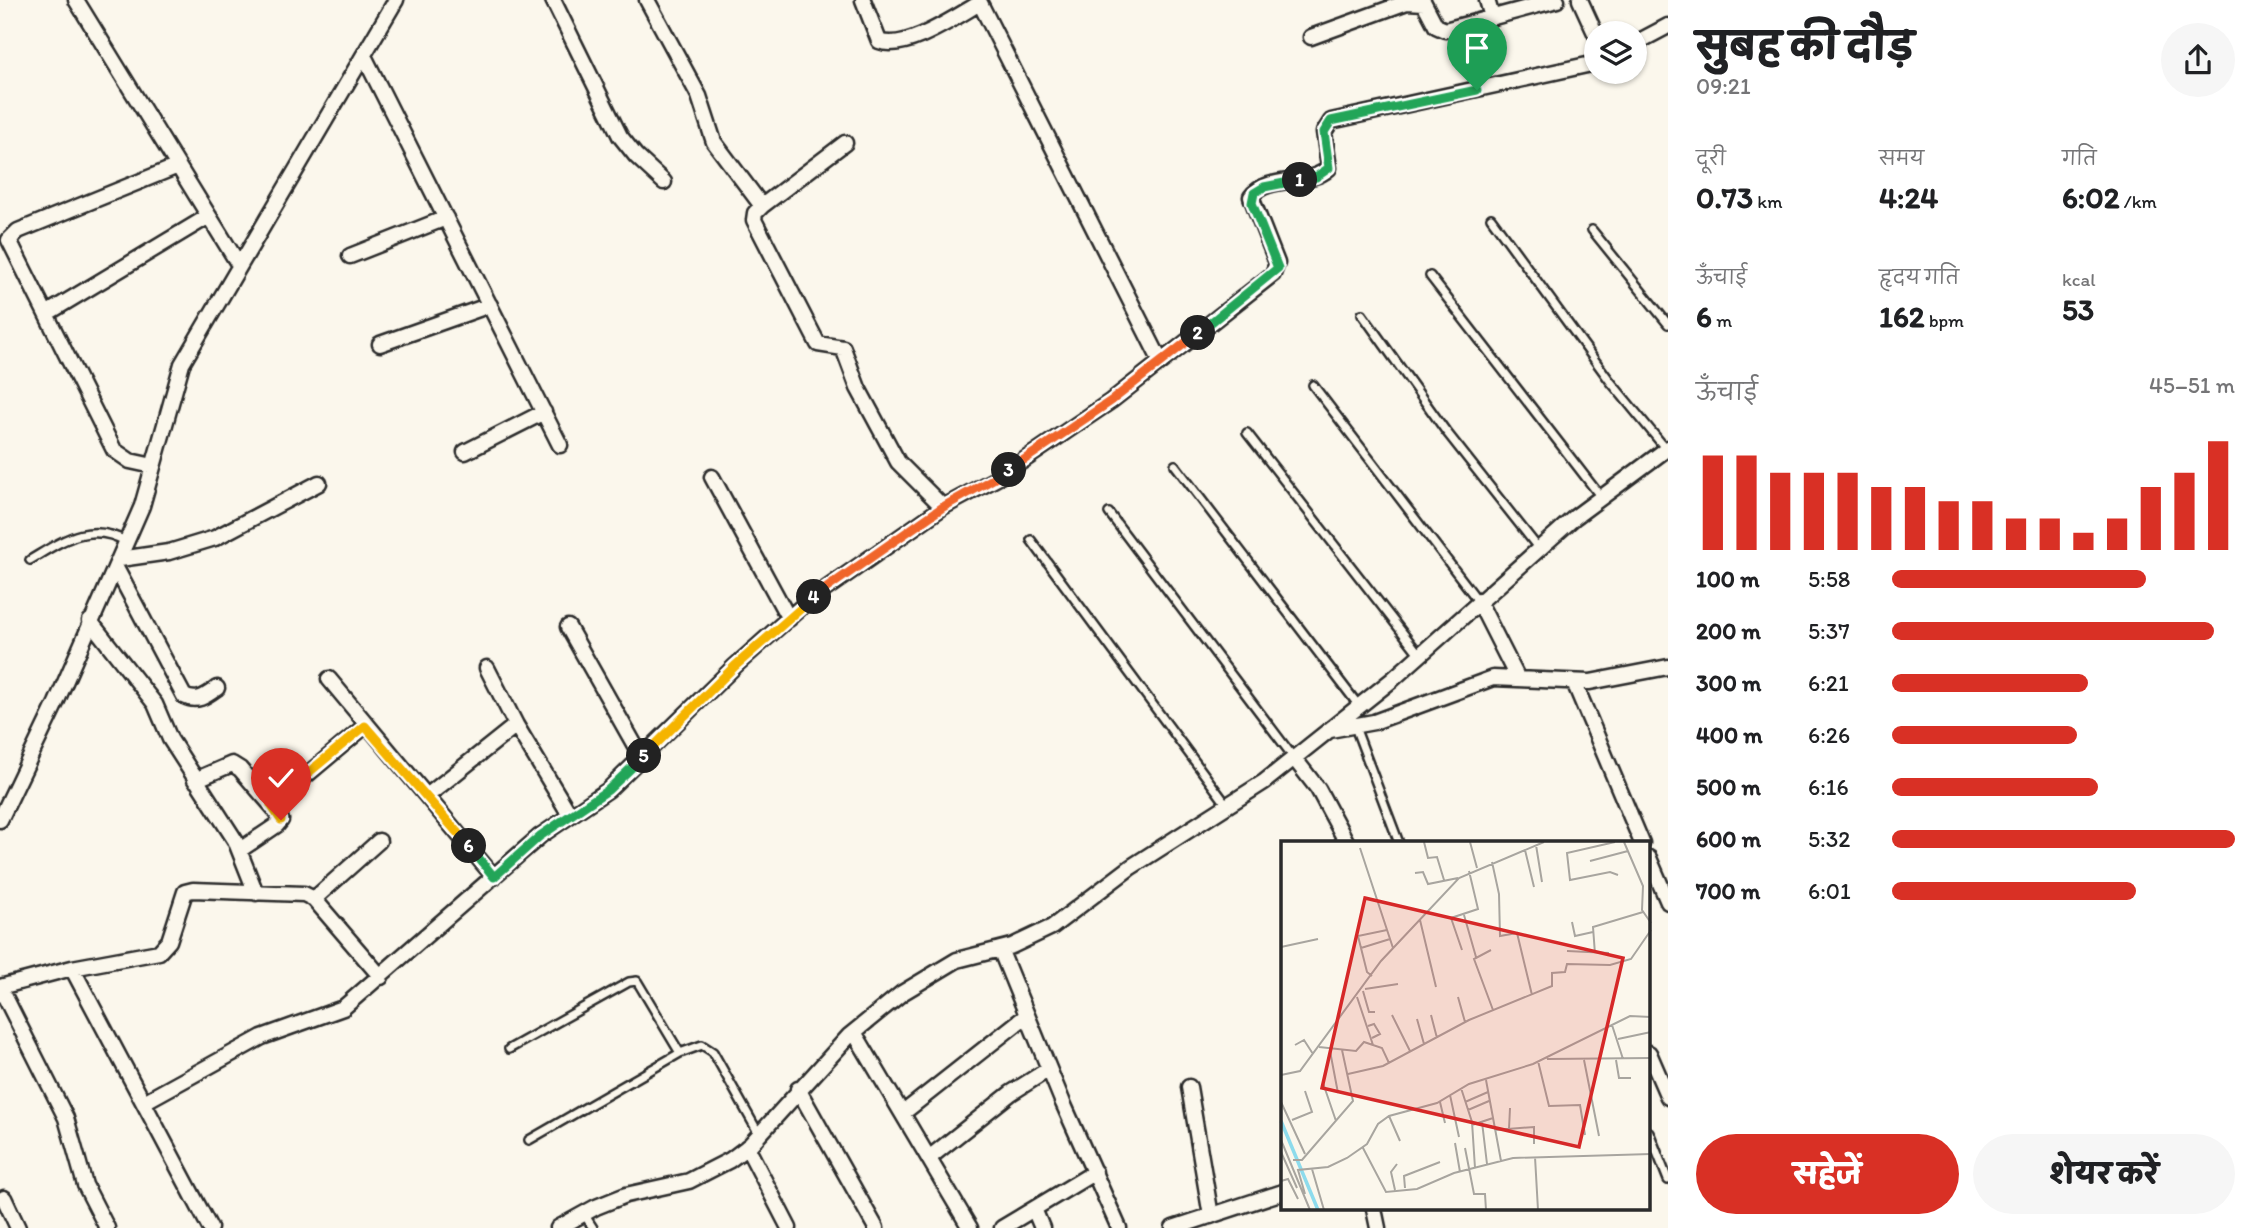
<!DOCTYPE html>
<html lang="hi">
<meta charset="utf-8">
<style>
body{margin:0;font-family:Itim,"Playpen Sans Deva",sans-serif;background:#f6f6f6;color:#202124;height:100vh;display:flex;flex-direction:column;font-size:26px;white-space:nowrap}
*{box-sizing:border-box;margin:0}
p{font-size:23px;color:#757577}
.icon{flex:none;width:38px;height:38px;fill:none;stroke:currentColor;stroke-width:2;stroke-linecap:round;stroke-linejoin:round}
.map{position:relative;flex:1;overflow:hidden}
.details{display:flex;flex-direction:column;background:#fff;width:595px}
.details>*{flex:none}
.fabs{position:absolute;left:1584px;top:21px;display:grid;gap:14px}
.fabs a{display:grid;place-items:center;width:63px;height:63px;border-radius:50%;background:#fff;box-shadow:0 2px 5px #0004;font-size:35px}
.pin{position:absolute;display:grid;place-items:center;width:60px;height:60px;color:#fff;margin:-72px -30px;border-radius:50% 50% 50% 0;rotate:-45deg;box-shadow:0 0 7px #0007}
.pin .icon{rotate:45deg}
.km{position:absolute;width:35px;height:35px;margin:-18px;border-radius:50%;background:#222;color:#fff;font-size:19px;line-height:35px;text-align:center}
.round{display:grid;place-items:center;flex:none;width:74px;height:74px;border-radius:37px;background:#f6f6f6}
.headline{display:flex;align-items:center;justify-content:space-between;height:119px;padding:0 28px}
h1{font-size:38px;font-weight:800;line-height:52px}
.stats{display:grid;grid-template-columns:repeat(3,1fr);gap:10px;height:119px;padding:7px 28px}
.stats div{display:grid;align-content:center}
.stats b{font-size:30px;font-weight:800}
.stats small{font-size:19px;font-weight:400}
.stats p{font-size:19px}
.chart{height:196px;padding:14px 28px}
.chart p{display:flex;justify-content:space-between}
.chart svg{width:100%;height:126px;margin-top:7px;stroke:#d93025;stroke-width:6}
.primary-button{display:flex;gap:14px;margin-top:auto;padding:14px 28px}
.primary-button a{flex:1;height:80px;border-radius:42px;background:#d93025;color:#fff;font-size:28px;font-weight:800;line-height:80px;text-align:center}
.primary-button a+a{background:#f6f6f6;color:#202124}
ul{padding:0 28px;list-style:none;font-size:23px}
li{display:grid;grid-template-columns:112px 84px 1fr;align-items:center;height:52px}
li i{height:18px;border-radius:9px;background:#d93025}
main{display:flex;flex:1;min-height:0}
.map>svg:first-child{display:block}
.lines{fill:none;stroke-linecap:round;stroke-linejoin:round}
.service-casing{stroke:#2b2b2b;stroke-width:12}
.minor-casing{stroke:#2b2b2b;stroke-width:19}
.service{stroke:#fbf7ec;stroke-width:7}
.minor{stroke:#fbf7ec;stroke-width:14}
.split-1-casing{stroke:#fff;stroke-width:14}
.split-2-casing{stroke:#fff;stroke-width:14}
.split-3-casing{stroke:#fff;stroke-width:14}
.split-4-casing{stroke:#fff;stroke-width:14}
.split-5-casing{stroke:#fff;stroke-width:14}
.split-6-casing{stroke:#fff;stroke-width:14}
.split-7-casing{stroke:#fff;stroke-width:14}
.split-8-casing{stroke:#fff;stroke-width:14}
.split-1{stroke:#22a559;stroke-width:9}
.split-2{stroke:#22a559;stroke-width:9}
.split-3{stroke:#f0652b;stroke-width:9}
.split-4{stroke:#f0652b;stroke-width:9}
.split-5{stroke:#f5b400;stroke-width:9}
.split-6{stroke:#22a559;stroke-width:9}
.split-7{stroke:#f5b400;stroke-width:9}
.split-8{stroke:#f5b400;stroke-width:9}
.inset-river{fill:none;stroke:#8ddbec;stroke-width:3.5}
.inset-road{fill:none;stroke:#a8a59f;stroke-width:2}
.view{fill:#d62828;fill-opacity:0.15;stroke:#d62828;stroke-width:3.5}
.inset-edge{fill:none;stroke:#2b2b2b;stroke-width:3.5}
</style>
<main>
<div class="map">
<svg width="1668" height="1228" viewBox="0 0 1668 1228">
<rect width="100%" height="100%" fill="#fbf7ec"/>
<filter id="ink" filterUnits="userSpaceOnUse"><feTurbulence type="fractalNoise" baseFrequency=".0143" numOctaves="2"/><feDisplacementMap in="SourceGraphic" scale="14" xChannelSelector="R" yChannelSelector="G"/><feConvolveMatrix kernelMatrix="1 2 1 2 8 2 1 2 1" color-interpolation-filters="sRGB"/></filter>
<g filter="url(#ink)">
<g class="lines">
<defs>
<path id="service" d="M 1491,218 L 1610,381 L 1666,449
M 1592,230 L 1668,324
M 1430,276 L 1601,497
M 1362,314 L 1445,430 L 1539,549
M 1313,385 L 1479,602
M 1247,433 L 1420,655
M 1175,465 L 1359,706
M 1109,513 L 1294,758
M 1031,540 L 1227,805
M 30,560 C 62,541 90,520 127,542
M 1355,727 L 1399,843
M 509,1049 L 629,982 L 637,981 L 680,1053 L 702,1045 L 713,1052 L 759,1134
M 1649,1132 L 1668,1180
M 529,1140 L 680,1053
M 584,1214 L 593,1228"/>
<path id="minor" d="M 76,0 L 239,265
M 553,0 L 620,136 L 636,156 L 664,182
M 647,0 L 699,96 L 714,142 L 762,206
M 863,0 L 879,41 C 905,52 957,16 980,3 L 1161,362
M 1487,0 L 1492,17
M 1580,0 L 1596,35
M 1311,37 L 1407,2 L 1424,3 L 1436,26 L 1445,30 L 1557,0
M 1634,44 L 1668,26
M 364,56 L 560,445
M 845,143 L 762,206 L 755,213 L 754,220 L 818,344 L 843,348 L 858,388 L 898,462 L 943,507
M 350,256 L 446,218
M 46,314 L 209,216
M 380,344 L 490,305
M 465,452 L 544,412
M 153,466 L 130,461 L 114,450 L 9,240 L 18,231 L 178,166
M 712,477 L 789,619
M 120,559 L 169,552 L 215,538 L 319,483
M 116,568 L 184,696 C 197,703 206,696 217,688
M 1479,602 L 1517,677
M 90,621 L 155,704 L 170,739 L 235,840 L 256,893
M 568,627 L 642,758
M 487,668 L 516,725 L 570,815
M 329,679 L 494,877
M 1574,682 L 1642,843
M 1330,730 L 1374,722 L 1493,678 L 1590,682 L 1668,667
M 1294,758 L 1318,789 L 1347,843
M 195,780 L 232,764 L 240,769 L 279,814 L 281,820 L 277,825 L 240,850
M 427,796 L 516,725
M 271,805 L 365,726
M 0,820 L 56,703 L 142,506 L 182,364 L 396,0
M 1649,858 L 1668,902
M 314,899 L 379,841
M 1000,949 L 1063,1103 L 1119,1228
M 72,968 L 210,1228
M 0,987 L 72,968 L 159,952 L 169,941 L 185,892 L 193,890 L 304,894 L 314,899 L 381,977
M 0,987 L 66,1118 L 85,1185 L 107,1228
M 854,1032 L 970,1228
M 1649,1053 L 1668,1097
M 1189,1087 L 1211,1216
M 798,1089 L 876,1228
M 144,1102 L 262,1037 L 343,1008 L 540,836 L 608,790 L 735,666 L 807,602 L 943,507 L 999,477 L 1111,401 L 1273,274 L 1277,263 L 1251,197 C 1267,174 1309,187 1329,168 L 1324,132 L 1331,121 L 1596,63
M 903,1113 L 1026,1016
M 747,1147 L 789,1228
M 929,1158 L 1011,1093 L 1049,1069
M 4,1198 L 18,1228
M 1034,1209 L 1042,1228
M 1374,1209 L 1378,1228
M 558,1228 L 596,1207 L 626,1195 L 689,1181 L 730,1160 L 750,1145 L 849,1036 L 902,993 L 957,960 L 1012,946 L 1052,927 L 1131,867 L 1264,782 L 1392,680 L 1575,517 L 1668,448
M 1002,1228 L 1095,1172
M 1173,1228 L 1283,1192"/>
</defs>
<use href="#service" class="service-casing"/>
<use href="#minor" class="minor-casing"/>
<use href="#service" class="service"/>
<use href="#minor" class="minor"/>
</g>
</g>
<g class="lines" filter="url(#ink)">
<defs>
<path id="split-1" d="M 1300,180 L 1316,177 L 1329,168 L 1324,132 L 1331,121 L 1477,90"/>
<path id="split-2" d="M 1198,333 L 1278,268 L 1252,203 L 1254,193 L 1264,187 L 1300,180"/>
<path id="split-3" d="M 1009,470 L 1111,401 L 1198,333"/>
<path id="split-4" d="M 814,597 L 943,507 L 1009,470"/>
<path id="split-5" d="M 644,756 L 735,666 L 814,597"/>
<path id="split-6" d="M 469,846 L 494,877 L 540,836 L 608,790 L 644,756"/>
<path id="split-7" d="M 308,773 L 365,726 L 469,846"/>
<path id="split-8" d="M 281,820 L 271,805 L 308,773"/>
</defs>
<use href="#split-1" class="split-1-casing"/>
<use href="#split-2" class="split-2-casing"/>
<use href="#split-3" class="split-3-casing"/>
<use href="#split-4" class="split-4-casing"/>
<use href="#split-5" class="split-5-casing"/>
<use href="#split-6" class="split-6-casing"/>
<use href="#split-7" class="split-7-casing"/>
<use href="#split-8" class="split-8-casing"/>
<use href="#split-1" class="split-1"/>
<use href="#split-2" class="split-2"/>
<use href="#split-3" class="split-3"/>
<use href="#split-4" class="split-4"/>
<use href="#split-5" class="split-5"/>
<use href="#split-6" class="split-6"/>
<use href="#split-7" class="split-7"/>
<use href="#split-8" class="split-8"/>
</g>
<g transform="translate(1281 841)">
<rect width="369" height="369" fill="#fbf7ec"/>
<path class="inset-river" d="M 0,280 L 37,369"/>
<path class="inset-road" d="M 143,1 L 147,17 L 156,16 L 163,39M 189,1 L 196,27M 334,1 L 286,12 L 289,39 L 329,31 L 337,34M 343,1 L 362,45 L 361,69 L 370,82M 255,4 L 261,41M 79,7 L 112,107M 244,9 L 253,46M 309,20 L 347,10M 211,21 L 218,53 L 219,95 L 236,92 L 251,154M 134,32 L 142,31 L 147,43 L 177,37M 183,74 L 195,116M 139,79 L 155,146M 291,81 L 294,95 L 312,91M 0,106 L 37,98M 80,107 L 109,98M 181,109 L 170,77 L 197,68 L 188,30M 210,109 L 193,118 L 212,169M 286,110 L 328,112M 314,113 L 312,86 L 362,71M 91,135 L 86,131 L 77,95 L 106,89M 84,148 L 117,143M 82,150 L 88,171 L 94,171M 76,156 L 92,204M 177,156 L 184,181M 111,174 L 129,210M 150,174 L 156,197M 136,178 L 143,203M 331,184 L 342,218M 87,185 L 93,183 L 99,193 L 91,197M 337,198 L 370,191M 14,204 L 23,199 L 32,213M 38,206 L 75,210 L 83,201 L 101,207 L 108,222M 49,210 L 57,252M 266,218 L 370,217M 303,219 L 318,295M 335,219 L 338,237 L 350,237M 257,220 L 268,265 L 299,264 L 304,294M 67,233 L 102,225 L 188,179 L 271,145 L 271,132 L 284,131 L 286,123 L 329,124 L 350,118 L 370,89M 0,234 L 19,230 L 100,120 L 178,37 L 263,1M 205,239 L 220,320M 42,242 L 55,280M 180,247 L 191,281 L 194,327M 169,254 L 178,296M 0,261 L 24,313M 159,261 L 164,282M 184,261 L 207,251M 187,269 L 208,260M 108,275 L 119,300M 11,279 L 31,271 L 24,250M 201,281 L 206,323M 191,284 L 212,277M 228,288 L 229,267M 214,289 L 253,286 L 253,303M 0,299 L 29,369M 174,302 L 179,331M 82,307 L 105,351 L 136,348 L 173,332 L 232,317 L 370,313M 184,307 L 193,353 L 204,353 L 205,369M 0,311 L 16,347M 254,316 L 257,369M 12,319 L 21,319 L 72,260 L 61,209M 31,328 L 43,369M 0,340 L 7,338 L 17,358M 124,347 L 123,335 L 159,321M 114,349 L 110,331 L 116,323M 24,353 L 17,329 L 47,326 L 66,317 L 86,303 L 97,283 L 108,275 L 156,262 L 188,243 L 252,223 L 349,175 L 370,176"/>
<path class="view" d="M 84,57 L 342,117 L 298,306 L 41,247 Z"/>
<rect width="369" height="369" class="inset-edge"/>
</g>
</svg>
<div class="fabs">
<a><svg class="icon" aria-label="layers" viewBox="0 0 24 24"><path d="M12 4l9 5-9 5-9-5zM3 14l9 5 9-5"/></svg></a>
</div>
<div class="pin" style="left:1477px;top:90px;background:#1e9e55"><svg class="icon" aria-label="arrive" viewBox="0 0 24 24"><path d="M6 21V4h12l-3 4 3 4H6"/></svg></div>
<div class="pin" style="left:281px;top:820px;background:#d93025"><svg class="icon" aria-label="check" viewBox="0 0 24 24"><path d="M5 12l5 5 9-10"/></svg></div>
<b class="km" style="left:1300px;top:180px">1</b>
<b class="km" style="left:1198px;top:333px">2</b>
<b class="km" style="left:1009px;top:470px">3</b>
<b class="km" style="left:814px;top:597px">4</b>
<b class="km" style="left:644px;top:756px">5</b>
<b class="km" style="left:469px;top:846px">6</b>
</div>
<section class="details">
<div class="headline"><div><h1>सुबह की दौड़</h1><p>09:21</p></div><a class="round"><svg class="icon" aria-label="share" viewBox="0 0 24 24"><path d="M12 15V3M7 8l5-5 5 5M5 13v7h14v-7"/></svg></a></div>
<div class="stats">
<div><p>दूरी</p><b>0.73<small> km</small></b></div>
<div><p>समय</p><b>4:24</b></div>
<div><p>गति</p><b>6:02<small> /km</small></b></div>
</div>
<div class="stats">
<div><p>ऊँचाई</p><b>6<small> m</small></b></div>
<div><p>हृदय गति</p><b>162<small> bpm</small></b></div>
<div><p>kcal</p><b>53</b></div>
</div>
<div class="chart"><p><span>ऊँचाई</span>45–51 m</p>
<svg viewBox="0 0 160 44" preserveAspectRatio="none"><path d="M5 44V11M15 44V11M25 44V17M35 44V17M45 44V17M55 44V22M65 44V22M75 44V27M85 44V27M95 44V33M105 44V33M115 44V38M125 44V33M135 44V22M145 44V17M155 44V6"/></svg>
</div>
<ul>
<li><b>100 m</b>5:58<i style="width:74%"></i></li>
<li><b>200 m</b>5:37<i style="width:94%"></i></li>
<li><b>300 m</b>6:21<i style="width:57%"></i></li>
<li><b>400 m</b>6:26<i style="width:54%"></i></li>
<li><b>500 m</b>6:16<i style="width:60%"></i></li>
<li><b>600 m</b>5:32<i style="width:100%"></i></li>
<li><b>700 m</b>6:01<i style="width:71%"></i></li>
</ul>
<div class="primary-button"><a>सहेजें</a><a>शेयर करें</a></div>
</section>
</main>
